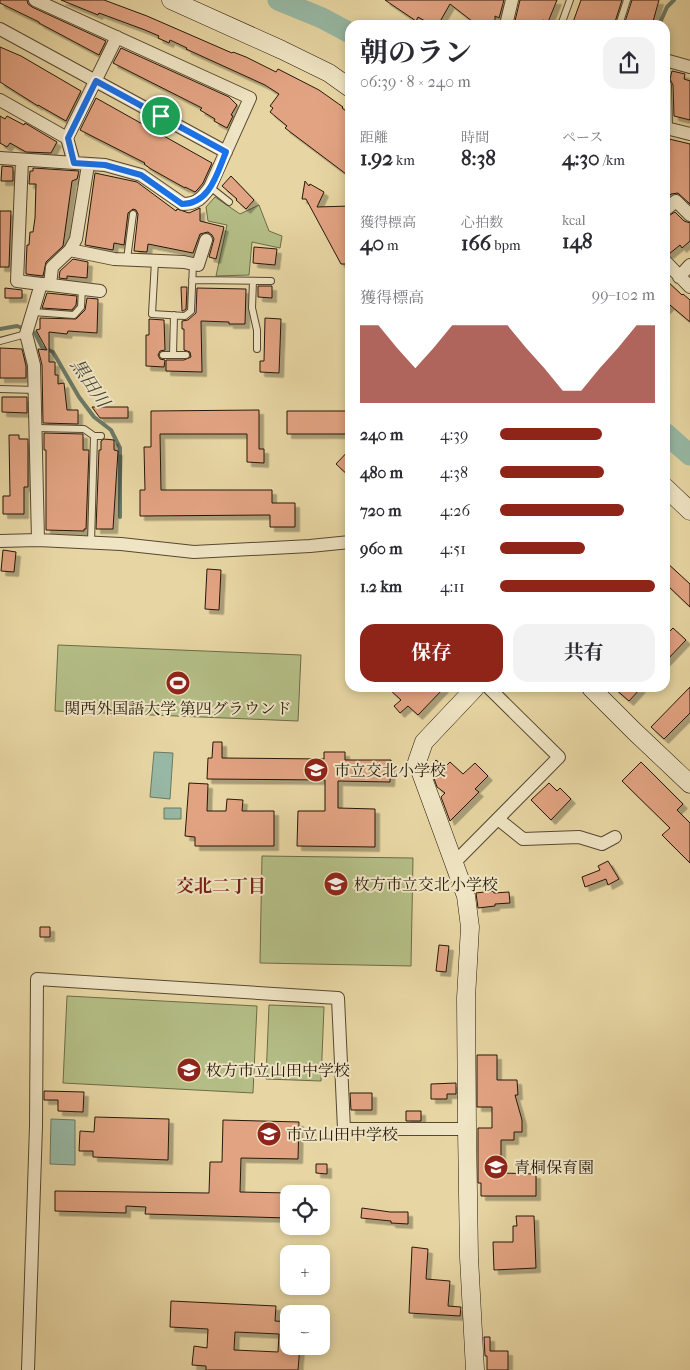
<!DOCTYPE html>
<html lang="ja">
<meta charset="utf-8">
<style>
body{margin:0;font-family:"IM FELL French Canon","Noto Serif JP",serif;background:#f2f2f3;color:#2b2b33;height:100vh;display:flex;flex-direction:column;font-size:19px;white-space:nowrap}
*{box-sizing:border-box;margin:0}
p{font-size:16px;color:#7c7c81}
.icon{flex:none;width:28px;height:28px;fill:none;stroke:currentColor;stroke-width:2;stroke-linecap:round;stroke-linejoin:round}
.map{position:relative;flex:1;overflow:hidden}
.sheet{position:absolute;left:345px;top:20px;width:325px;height:672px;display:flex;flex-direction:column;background:#fff;border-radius:15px;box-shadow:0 2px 8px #0003}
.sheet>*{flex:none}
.tools{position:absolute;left:280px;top:1185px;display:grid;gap:10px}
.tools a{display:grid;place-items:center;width:50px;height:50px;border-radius:10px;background:#fff;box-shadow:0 2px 8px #0003;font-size:25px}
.pin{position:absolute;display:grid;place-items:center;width:42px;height:42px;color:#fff;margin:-21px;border:2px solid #fff;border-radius:50%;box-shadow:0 1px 5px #0007}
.round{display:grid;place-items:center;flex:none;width:52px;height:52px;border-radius:15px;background:#f2f2f3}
.head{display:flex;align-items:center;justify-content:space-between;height:85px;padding:0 15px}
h1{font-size:28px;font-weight:700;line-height:38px}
.figures{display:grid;grid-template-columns:repeat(3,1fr);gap:8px;height:85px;padding:5px 15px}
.figures div{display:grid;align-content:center}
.figures b{font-size:21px;font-weight:700}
.figures small{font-size:14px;font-weight:400}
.figures p{font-size:14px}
.chart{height:140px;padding:10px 15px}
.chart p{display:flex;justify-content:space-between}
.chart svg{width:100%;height:90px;margin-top:5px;fill:#8f2418;opacity:.7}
.primary-button{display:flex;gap:10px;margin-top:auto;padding:10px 15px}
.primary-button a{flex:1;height:58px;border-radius:15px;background:#8f2418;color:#fff;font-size:20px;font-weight:700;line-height:58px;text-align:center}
.primary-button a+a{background:#f2f2f3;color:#2b2b33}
ul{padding:0 15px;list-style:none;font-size:16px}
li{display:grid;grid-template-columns:80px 60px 1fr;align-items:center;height:38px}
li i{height:12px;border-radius:6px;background:#8f2418}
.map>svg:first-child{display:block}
.green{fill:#b4be86;stroke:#6d6b48}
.water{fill:#97b9a5;stroke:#6a7967}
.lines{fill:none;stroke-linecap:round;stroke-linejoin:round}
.stream{stroke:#6a7967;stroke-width:4}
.river{stroke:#97b9a5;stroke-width:21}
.building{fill:#e2a382;stroke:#26180b;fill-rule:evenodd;filter:url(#shadow)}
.lane-casing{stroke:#564831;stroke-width:8}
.street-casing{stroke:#564831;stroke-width:14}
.secondary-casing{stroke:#26180b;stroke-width:19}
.lane{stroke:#efe4c3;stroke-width:6}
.street{stroke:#efe4c3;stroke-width:12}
.secondary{stroke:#efe4c3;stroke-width:18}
.route-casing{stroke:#fff;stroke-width:10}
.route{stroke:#1a73e8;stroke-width:6}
.labels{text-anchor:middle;stroke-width:4;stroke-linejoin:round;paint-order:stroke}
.poi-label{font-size:16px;fill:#26180b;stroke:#efe4c3;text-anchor:start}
.water-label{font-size:18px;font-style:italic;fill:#484839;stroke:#efe4c3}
.neighbourhood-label{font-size:18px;font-weight:bold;fill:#7a1f14;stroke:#efe4c3}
</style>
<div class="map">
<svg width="690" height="1370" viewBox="0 0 690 1370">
<defs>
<filter id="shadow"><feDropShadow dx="4.5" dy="4.5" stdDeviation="0" flood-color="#0004"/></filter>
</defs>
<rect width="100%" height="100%" fill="#e7d6a3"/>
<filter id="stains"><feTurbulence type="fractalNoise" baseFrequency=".004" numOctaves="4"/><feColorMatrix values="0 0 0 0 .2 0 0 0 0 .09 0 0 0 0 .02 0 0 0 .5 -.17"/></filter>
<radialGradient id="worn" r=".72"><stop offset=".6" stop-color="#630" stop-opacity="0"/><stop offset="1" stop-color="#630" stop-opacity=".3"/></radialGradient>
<path class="green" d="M 215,197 L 240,214 L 259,205 L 269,231 L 282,236 L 280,248 L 252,242 L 249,275 L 216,276 L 227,225 L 208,221 L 206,207 Z
M 58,645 L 301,655 L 298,721 L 55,711 Z
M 262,856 L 413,858 L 411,966 L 260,963 Z
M 67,996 L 257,1006 L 253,1093 L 63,1083 Z
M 269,1005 L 324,1007 L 321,1081 L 266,1079 Z"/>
<path class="water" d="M 154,752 L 173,753 L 170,799 L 150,797 Z
M 164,808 L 181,808 L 181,819 L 164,819 Z
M 51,1119 L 75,1120 L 75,1165 L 50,1164 Z"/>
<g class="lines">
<path class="stream" d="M 659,25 L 667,7 L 674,0
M 0,329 L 17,326 L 35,333 L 42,347 L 53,352 L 79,397 L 94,417 L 111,430 L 120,448 L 120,517"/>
<path class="river" d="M 278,0 L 322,18 L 350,33
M 665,433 L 690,455"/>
</g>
<path class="building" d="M 0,0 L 27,0 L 28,4 L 32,7 L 106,41 L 99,55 L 39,23 L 39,22 L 0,3 Z
M 61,0 L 104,0 L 147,16 L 232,53 L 233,52 L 246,57 L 276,72 L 278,69 L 319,90 L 343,107 L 342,108 L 350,114 L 350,177 L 285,128 L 287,126 L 270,112 L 273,108 L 270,106 L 279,94 L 265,85 L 186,49 L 187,48 L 170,40 L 169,43 L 158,38 L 159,36 L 145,30 L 99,13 L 98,15 Z
M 385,0 L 504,0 L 499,18 L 495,16 L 495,25 L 477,25 L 450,4 L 438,25 L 432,25 L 418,17 L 416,21 Z
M 520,0 L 557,0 L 548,22 L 543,20 L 540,25 L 514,25 Z
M 581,0 L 622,0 L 614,25 L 572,25 Z
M 632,0 L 659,0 L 652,25 L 624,25 Z
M 0,47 L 21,56 L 81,91 L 66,121 L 38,105 L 38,106 L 0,82 Z
M 121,48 L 229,97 L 237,105 L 231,115 L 233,116 L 227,128 L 214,121 L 215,119 L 200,110 L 202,108 L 113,63 Z
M 672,71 L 685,74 L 684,79 L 690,81 L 690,120 L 674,116 L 673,85 L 670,79 Z
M 96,98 L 212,163 L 203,183 L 198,189 L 195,192 L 185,187 L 185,188 L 151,169 L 144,164 L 145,163 L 80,130 Z
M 0,116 L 5,119 L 7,116 L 24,125 L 25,123 L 57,142 L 51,153 L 26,152 L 10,143 L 7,147 L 0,143 Z
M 665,138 L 690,144 L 690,204 L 678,193 L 671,194 L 665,200 Z
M 2,166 L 13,167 L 13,181 L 1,181 Z
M 33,168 L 79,171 L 77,179 L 72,181 L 63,246 L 46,262 L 43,276 L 26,274 L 26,267 L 27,245 L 29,245 L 30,232 L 33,232 L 35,218 L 36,184 L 29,184 L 30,171 L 33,171 Z
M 95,173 L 137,182 L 176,211 L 177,209 L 189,213 L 200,208 L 200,221 L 224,227 L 216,259 L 209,257 L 214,239 L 212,235 L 208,232 L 200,234 L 193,253 L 148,244 L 147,252 L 134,251 L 138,214 L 136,210 L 133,209 L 128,213 L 124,245 L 114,243 L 113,250 L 85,245 Z
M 231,176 L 254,200 L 246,209 L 236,200 L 237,199 L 222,186 Z
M 305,181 L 309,186 L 310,184 L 324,192 L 317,207 L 350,206 L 350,264 L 341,264 L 306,199 L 302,199 Z
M 0,211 L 11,211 L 9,267 L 0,267 Z
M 675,212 L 684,221 L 690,223 L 690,241 L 682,248 L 680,245 L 669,254 L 665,253 L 665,218 Z
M 254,247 L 277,249 L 275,265 L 253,263 Z
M 73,259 L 88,262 L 87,278 L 67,276 L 67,279 L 59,278 L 60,271 Z
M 665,279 L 682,295 L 683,294 L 690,300 L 690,322 L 670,305 L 665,310 Z
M 258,286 L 272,286 L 272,298 L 258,297 Z
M 181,287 L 187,287 L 186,309 L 183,311 L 182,311 Z
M 5,288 L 22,290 L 22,298 L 5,298 Z
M 197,288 L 246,289 L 245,324 L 229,324 L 229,322 L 201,321 L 202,372 L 166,371 L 166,360 L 184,360 L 191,357 L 190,352 L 184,350 L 184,329 L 182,329 L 182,321 L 188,320 L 196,313 Z
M 47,293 L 77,296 L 76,305 L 72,310 L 42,308 Z
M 87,298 L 98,299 L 97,333 L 68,331 L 67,334 L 49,332 L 49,362 L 55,362 L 55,375 L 58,375 L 58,384 L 64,383 L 67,410 L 78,410 L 78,424 L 43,423 L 42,365 L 38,349 L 47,350 L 36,330 L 40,329 L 40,318 L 76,319 L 85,310 Z
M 265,318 L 281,319 L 279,373 L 260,372 L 260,361 L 264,361 Z
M 149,319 L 164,320 L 165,350 L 160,351 L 158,355 L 160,359 L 165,360 L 164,367 L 146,366 L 146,335 L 149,335 Z
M 0,348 L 22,349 L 26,366 L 26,378 L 0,378 Z
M 2,397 L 27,397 L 27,413 L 2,412 Z
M 92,407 L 128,407 L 128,418 L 100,418 Z
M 259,410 L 259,449 L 264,449 L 264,463 L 247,462 L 247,434 L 160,434 L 161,490 L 272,490 L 272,503 L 295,503 L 295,527 L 270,527 L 270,515 L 140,516 L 140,490 L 145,490 L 144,447 L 151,447 L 151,411 Z
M 287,411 L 350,411 L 350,434 L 287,434 Z
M 44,433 L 83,434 L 83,450 L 89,450 L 86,529 L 84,529 L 84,531 L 46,530 L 46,450 L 44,450 Z
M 9,435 L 19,435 L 19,439 L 28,439 L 28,487 L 24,487 L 24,514 L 3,514 L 3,496 L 10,496 Z
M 104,439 L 114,440 L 114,450 L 118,451 L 113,529 L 96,529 L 99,450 L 101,450 L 101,441 Z
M 350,449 L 350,477 L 336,464 Z
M 3,550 L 16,552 L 14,572 L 1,571 Z
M 665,561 L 690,584 L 690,607 L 665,583 Z
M 207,569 L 221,570 L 219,610 L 205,609 Z
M 673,628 L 686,640 L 665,662 L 665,636 Z
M 690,687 L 690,713 L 664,739 L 651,727 Z
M 388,688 L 444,688 L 418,715 L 408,706 L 400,713 L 394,706 L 401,700 Z
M 614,688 L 641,688 L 629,701 Z
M 213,742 L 222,742 L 222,758 L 324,759 L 324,752 L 345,752 L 345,760 L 391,760 L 390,782 L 338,781 L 338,808 L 375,809 L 375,847 L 297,846 L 298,811 L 325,811 L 325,780 L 207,779 L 208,758 L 212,758 Z
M 436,760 L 445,767 L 450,762 L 463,774 L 475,763 L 488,776 L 475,789 L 479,792 L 450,821 L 441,797 L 445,793 L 437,787 L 430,767 Z
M 641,762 L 683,804 L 677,810 L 690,823 L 690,863 L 662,835 L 670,828 L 622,781 Z
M 189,783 L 208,784 L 207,811 L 226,811 L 227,799 L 243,800 L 242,811 L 274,811 L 274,846 L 195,846 L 195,837 L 185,836 Z
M 549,783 L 557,791 L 560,788 L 571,799 L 551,820 L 531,800 Z
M 608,861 L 619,879 L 608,885 L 606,879 L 585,887 L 582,877 L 600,870 L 598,866 Z
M 493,891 L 494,893 L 509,892 L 510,903 L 495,904 L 495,906 L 478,908 L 476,893 Z
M 40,927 L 50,927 L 50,937 L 40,937 Z
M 439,945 L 449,946 L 446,972 L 436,971 Z
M 477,1055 L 497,1055 L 497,1080 L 517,1080 L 518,1095 L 515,1095 L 522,1120 L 522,1132 L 514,1132 L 514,1140 L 501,1140 L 501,1173 L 536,1174 L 536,1196 L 481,1196 L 481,1183 L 478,1183 L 478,1128 L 492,1128 L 492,1107 L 477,1107 Z
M 456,1083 L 456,1094 L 447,1094 L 447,1099 L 431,1099 L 431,1084 Z
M 44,1091 L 84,1092 L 83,1112 L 58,1111 L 58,1100 L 44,1100 Z
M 350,1093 L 372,1093 L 372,1110 L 351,1110 Z
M 406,1111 L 421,1111 L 421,1121 L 406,1121 Z
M 95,1117 L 169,1119 L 168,1160 L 93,1157 L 93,1151 L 79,1151 L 80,1131 L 94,1132 Z
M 223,1120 L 299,1122 L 298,1159 L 241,1158 L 240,1192 L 289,1193 L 288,1218 L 145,1214 L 146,1207 L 126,1206 L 126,1213 L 55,1211 L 55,1191 L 209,1193 L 210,1162 L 222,1162 Z
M 316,1164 L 327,1164 L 327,1174 L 316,1173 Z
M 362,1208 L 390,1212 L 408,1212 L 408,1224 L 391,1223 L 391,1221 L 361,1218 Z
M 516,1216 L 534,1216 L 536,1268 L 494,1270 L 493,1242 L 513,1242 L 513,1226 L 517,1226 Z
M 412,1247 L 428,1249 L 426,1279 L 450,1281 L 448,1306 L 461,1307 L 460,1316 L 409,1313 Z
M 171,1301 L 276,1306 L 275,1321 L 289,1322 L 289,1346 L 300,1346 L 298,1370 L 206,1370 L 206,1366 L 192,1365 L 194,1346 L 207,1348 L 208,1329 L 170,1327 ZM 235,1332 L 279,1334 L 278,1352 L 234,1350 Z
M 484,1337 L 490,1337 L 490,1351 L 508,1351 L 508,1370 L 487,1370 L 487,1356 L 485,1356 Z"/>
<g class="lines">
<defs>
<path id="lane" d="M 561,25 L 570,0
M 619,25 L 627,0
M 210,187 L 229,202
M 127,259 L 133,214
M 155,261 L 152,314 L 185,316 L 191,311 L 193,264
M 192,280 L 271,281
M 253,281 L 252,308 L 257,330 L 257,349
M 33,312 L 74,315 L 81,307 L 82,289
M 0,341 L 26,334
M 163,355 L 186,355
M 173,355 L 174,315
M 0,389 L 36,390
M 36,428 L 84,429 L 94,436 L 101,436
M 91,543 L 94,436"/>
<path id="street" d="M 506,25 L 512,0
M 0,29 L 226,152
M 665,60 L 690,67
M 665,85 L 666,128 L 690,134
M 0,100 L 67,138
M 0,158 L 105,165 L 141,175 L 183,204 C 197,204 202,198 210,187 L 250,98 L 35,0
M 22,160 L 17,281 L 41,284 L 26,334 L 34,365 L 38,540
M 74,163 L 67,138 L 117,37
M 665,210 L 676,201 L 690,215
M 70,250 L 114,259 L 184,262 L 198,265 L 206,240
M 665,261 L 690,287
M 679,277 L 690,265
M 43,284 L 100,291
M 50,285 L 52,267 L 70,250 L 76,239 L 88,165
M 0,541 L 38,540 L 121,544 L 194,552 L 310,546 L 350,542
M 498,819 L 523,839 L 579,837 L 602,844 L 615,837
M 454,863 L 559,757 L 489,688
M 28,1370 L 36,1126 L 37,979 L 338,998 L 344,1129 L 467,1129"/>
<path id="secondary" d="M 171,0 L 282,50 L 329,73 L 350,88
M 665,487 L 690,511
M 475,688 L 424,742 L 417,762 L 466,896 L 470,927 L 466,998 L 467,1129 L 469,1257 L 475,1370
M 591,688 L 634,731 L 690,784"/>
</defs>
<use href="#lane" class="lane-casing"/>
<use href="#street" class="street-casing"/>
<use href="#secondary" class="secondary-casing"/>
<use href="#lane" class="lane"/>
<use href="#street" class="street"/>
<use href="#secondary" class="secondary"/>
</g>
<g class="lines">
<defs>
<path id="route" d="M 96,81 L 226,152 C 217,173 210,204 182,204 L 141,175 L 105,165 L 74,163 L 68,138 Z"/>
</defs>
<use href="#route" class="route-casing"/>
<use href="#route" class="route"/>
</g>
<defs>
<symbol id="stadium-disc" viewBox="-11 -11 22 22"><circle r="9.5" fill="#8f2418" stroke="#efe4c3"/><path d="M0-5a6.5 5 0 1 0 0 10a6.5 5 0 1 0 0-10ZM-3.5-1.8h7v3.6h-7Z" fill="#fff"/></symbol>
<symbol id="school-disc" viewBox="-11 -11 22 22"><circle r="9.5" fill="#8f2418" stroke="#efe4c3"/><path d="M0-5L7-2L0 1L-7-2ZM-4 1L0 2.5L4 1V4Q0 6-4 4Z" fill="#fff"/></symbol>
</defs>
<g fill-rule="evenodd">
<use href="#stadium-disc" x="164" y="669" width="28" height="28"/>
<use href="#school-disc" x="302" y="756" width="28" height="28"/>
<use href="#school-disc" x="322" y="870" width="28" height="28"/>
<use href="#school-disc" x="175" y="1056" width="28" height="28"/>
<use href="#school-disc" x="255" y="1120" width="28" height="28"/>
<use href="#school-disc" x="482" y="1153" width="28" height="28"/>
</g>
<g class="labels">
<g class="poi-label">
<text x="178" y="714" text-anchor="middle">関西外国語大学 第四グラウンド</text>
<text x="334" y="776">市立交北小学校</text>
<text x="354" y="890">枚方市立交北小学校</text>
<text x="206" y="1076">枚方市立山田中学校</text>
<text x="286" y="1140">市立山田中学校</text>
<text x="514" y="1173">青桐保育園</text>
</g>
<g class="water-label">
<text transform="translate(90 383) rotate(56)" y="6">黒田川</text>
</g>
<g class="neighbourhood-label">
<text x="221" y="892">交北二丁目</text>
</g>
</g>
<rect width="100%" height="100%" filter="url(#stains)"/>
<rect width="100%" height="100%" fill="url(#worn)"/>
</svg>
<div class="tools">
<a><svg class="icon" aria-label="locate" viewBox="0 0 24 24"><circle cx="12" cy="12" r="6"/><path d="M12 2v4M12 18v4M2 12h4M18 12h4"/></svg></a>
<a>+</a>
<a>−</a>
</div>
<div class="pin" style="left:161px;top:116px;background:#1e9e55"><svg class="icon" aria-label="arrive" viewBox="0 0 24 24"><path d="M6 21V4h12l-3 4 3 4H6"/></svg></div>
<section class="sheet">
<div class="head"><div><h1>朝のラン</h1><p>06:39 · 8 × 240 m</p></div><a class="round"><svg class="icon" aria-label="share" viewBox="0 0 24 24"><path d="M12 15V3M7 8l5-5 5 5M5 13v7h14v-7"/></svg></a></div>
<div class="figures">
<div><p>距離</p><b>1.92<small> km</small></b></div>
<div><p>時間</p><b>8:38</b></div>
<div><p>ペース</p><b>4:30<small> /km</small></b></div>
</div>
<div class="figures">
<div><p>獲得標高</p><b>40<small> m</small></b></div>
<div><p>心拍数</p><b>166<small> bpm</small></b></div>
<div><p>kcal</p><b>148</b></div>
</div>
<div class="chart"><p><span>獲得標高</span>99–102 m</p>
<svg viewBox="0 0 160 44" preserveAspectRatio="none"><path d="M0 44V6L10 6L20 17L30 27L40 17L50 6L60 6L70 6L80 6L90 17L100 27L110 38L120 38L130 27L140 17L150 6L160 6V44z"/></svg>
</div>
<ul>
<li><b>240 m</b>4:39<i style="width:66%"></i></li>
<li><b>480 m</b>4:38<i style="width:67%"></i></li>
<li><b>720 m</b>4:26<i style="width:80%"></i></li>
<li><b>960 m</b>4:51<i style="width:55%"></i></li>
<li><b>1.2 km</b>4:11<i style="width:100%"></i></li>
</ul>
<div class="primary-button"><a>保存</a><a>共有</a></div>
</section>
</div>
